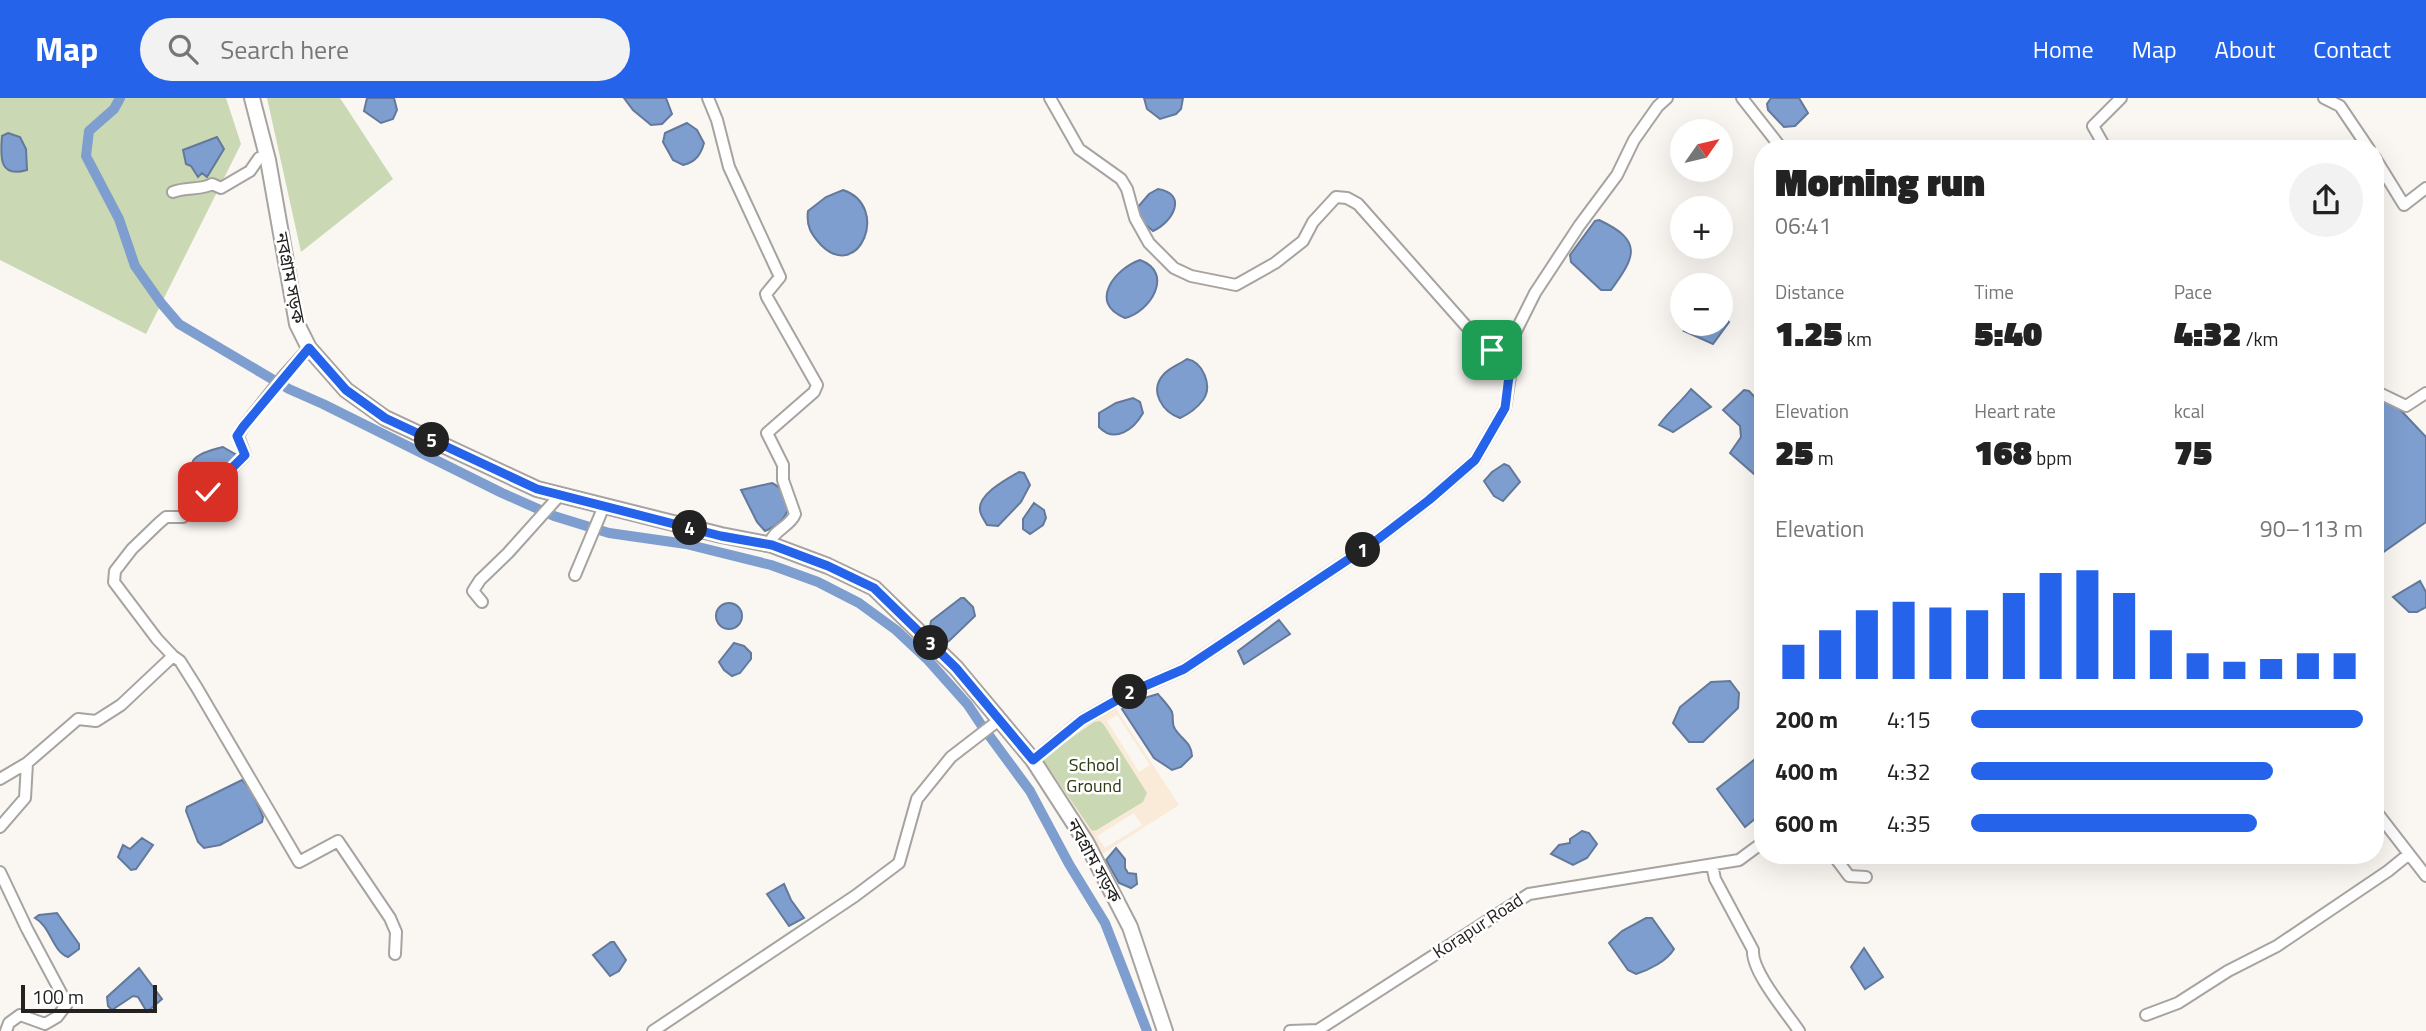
<!DOCTYPE html>
<meta charset="utf-8">
<style>
body{margin:0;font-family:"Titillium Web","Noto Sans Bengali",sans-serif;background:#f2f2f2;color:#222;height:100vh;display:flex;flex-direction:column;font-size:26px;white-space:nowrap}
*{box-sizing:border-box;margin:0}
p{font-size:23px;color:#767676}
.icon{flex:none;width:38px;height:38px;fill:none;stroke:currentColor;stroke-width:2;stroke-linecap:round;stroke-linejoin:round}
.map{position:relative;flex:1;overflow:hidden}
.panel{position:absolute;left:1754px;top:42px;width:630px;height:724px;display:flex;flex-direction:column;background:#fff;border-radius:28px;box-shadow:0 7px 28px #0002}
.panel>*{flex:none}
.needle{width:46px;rotate:56deg}
.fabs{position:absolute;left:1670px;top:21px;display:grid;gap:14px}
.fabs a{display:grid;place-items:center;width:63px;height:63px;border-radius:50%;background:#fff;box-shadow:0 7px 28px #0002;font-size:35px}
.scale{position:absolute;left:21px;bottom:18px;width:136px;box-sizing:border-box;padding-left:7px;border:4px solid #242221;border-top:0;font-size:19px;line-height:24px;white-space:nowrap;color:#242221;-webkit-text-stroke:5px #fff;paint-order:stroke}
.pin{position:absolute;display:grid;place-items:center;width:60px;height:60px;color:#fff;margin:-30px;border-radius:14px;box-shadow:0 4px 10px #0006}
.km{position:absolute;width:35px;height:35px;margin:-18px;border-radius:50%;background:#222;color:#fff;font-size:19px;line-height:35px;text-align:center}
.round{display:grid;place-items:center;flex:none;width:74px;height:74px;border-radius:37px;background:#f2f2f2}
.summary{display:flex;align-items:center;justify-content:space-between;height:119px;padding:0 21px}
h1{font-size:38px;font-weight:800;line-height:52px}
.figures{display:grid;grid-template-columns:repeat(3,1fr);gap:10px;height:119px;padding:7px 21px}
.figures div{display:grid;align-content:center}
.figures b{font-size:35px;font-weight:800}
.figures small{font-size:19px;font-weight:400}
.figures p{font-size:19px}
.chart{height:196px;padding:14px 21px}
.chart p{display:flex;justify-content:space-between}
.chart svg{width:100%;height:126px;margin-top:7px;stroke:#2563eb;stroke-width:6}
ul{padding:0 21px;list-style:none;font-size:23px}
li{display:grid;grid-template-columns:112px 84px 1fr;align-items:center;height:52px}
li i{height:18px;border-radius:9px;background:#2563eb}
header{display:flex;align-items:center;gap:42px;box-sizing:border-box;height:98px;padding:0 35px;background:#2563eb;color:#fff}
header strong{font-size:33px}
nav{display:flex;gap:38px;margin-inline-start:auto;font-size:24px}
.search{width:490px;height:63px;background:#f2f2f2;display:flex;align-items:center;gap:18px;box-sizing:border-box;padding:0 24px;border-radius:38px;color:#767676;font-size:26px}
.map>svg:first-child{display:block}
.education{fill:#f9ebd8;fill-rule:evenodd}
.green{fill:#cad8b3}
.water{fill:#7e9ecf;stroke:#63799b;stroke-width:2}
.lines{fill:none;stroke-linecap:round;stroke-linejoin:round}
.canal{stroke:#7e9ecf;stroke-width:10}
.minor-casing{stroke:#a7a3a0;stroke-width:14}
.major-casing{stroke:#a7a3a0;stroke-width:18}
.minor{stroke:#fff;stroke-width:10}
.major{stroke:#fff;stroke-width:14}
.route-casing{stroke:#fff;stroke-width:14}
.route{stroke:#2563eb;stroke-width:9}
.labels{text-anchor:middle;stroke-width:5;stroke-linejoin:round;paint-order:stroke}
.street-label{font-size:18px;fill:#242221;stroke:#fff}
.park-label{font-size:18px;fill:#2e3b11;stroke:#fff}
</style>
<header>
<strong>Map</strong>
<div class="search"><svg class="icon" aria-label="search" viewBox="0 0 24 24"><circle cx="10" cy="10" r="6"/><path d="M15 15l6 6"/></svg>Search here</div>
<nav><a>Home</a><a>Map</a><a>About</a><a>Contact</a></nav>
</header>
<div class="map">
<svg width="2426" height="933" viewBox="0 0 2426 933">
<rect width="100%" height="100%" fill="#faf7f3"/>
<path class="education" d="M 1113,606 L 1179,707 L 1102,756 L 1038,660 ZM 1117,617 L 1150,667 L 1139,674 L 1107,623 ZM 1094,624 L 1143,704 L 1098,732 L 1045,659 ZM 1134,715 L 1142,727 L 1105,750 L 1097,738 Z"/>
<path class="green" d="M 0,0 L 226,0 L 241,46 L 146,236 L 0,162 Z
M 267,0 L 340,0 L 393,81 L 301,154 Z
M 1100,623 L 1104,627 L 1147,695 L 1143,704 L 1097,732 L 1092,733 L 1044,663 L 1044,659 L 1094,624 Z"/>
<path class="water" d="M 367,0 L 394,0 L 397,12 L 393,21 L 381,25 L 364,13 Z
M 624,0 L 666,0 L 672,16 L 662,26 L 651,27 L 633,12 Z
M 1144,0 L 1183,0 L 1181,11 L 1176,16 L 1160,21 L 1147,11 Z
M 1771,0 L 1799,0 L 1808,15 L 1795,28 L 1784,29 L 1768,12 L 1767,6 Z
M 687,25 L 697,32 L 704,45 C 701,56 696,64 683,67 L 673,62 L 663,44 L 665,35 Z
M 8,35 L 20,39 L 26,51 L 27,72 C 0,80 0,61 2,38 Z
M 217,39 L 224,51 L 207,79 L 202,75 L 198,79 L 191,68 L 186,66 L 183,52 Z
M 1158,91 C 1189,96 1172,125 1153,133 L 1139,121 L 1137,110 L 1149,96 Z
M 843,92 C 891,108 859,185 821,147 C 811,136 806,128 808,113 L 826,99 Z
M 1599,122 C 1644,143 1635,159 1611,192 L 1601,192 L 1571,164 L 1570,157 L 1595,123 Z
M 1140,162 C 1175,175 1150,214 1125,220 C 1087,205 1116,170 1140,162 Z
M 1720,215 L 1729,224 L 1713,246 L 1684,233 L 1693,226 L 1720,226 Z
M 1187,261 C 1203,264 1213,288 1203,302 C 1197,310 1189,316 1180,320 C 1163,314 1148,293 1164,276 C 1169,270 1180,266 1187,261 Z
M 1691,291 L 1711,309 L 1673,334 L 1659,327 C 1669,313 1681,304 1691,291 Z
M 1744,292 L 1749,293 L 1762,307 L 1762,344 L 1756,351 L 1762,358 L 1762,383 L 1730,355 L 1741,339 L 1740,328 L 1723,312 Z
M 2375,299 L 2392,303 L 2426,339 L 2426,424 L 2375,460 Z
M 1133,300 L 1140,304 L 1143,315 C 1134,331 1115,346 1099,329 L 1099,315 L 1116,305 Z
M 223,349 L 235,356 L 234,364 L 203,393 L 200,392 C 182,364 192,356 223,349 Z
M 1504,366 L 1509,368 L 1520,384 L 1503,403 L 1494,398 L 1484,383 L 1492,374 Z
M 1019,374 L 1024,375 L 1030,387 L 1021,404 L 998,428 L 987,427 C 985,423 980,417 980,412 C 978,396 1007,381 1019,374 Z
M 772,385 C 799,399 790,423 765,433 L 757,424 L 741,392 Z
M 1034,405 L 1044,412 L 1046,420 L 1043,427 L 1030,436 L 1023,431 L 1023,421 Z
M 2420,483 L 2426,494 L 2426,509 L 2417,514 L 2409,514 L 2393,499 Z
M 961,500 L 964,500 L 973,509 L 975,518 L 949,543 L 944,546 L 939,543 L 929,533 L 931,523 Z
M716 518a13 13 0 1 1 26 0a13 13 0 1 1-26 0Z
M 1279,522 L 1290,536 L 1249,563 L 1244,566 L 1238,553 Z
M 734,545 L 744,548 L 751,555 L 751,561 L 740,575 L 732,578 L 724,572 L 719,564 Z
M 1730,583 L 1739,595 L 1738,610 L 1703,644 L 1689,644 L 1673,625 L 1680,609 L 1711,584 Z
M 1158,596 C 1162,601 1169,608 1172,614 C 1174,620 1171,625 1175,631 C 1181,641 1192,645 1192,658 L 1181,669 L 1172,672 L 1154,660 L 1122,611 L 1138,602 Z
M 1754,662 L 1762,672 L 1762,715 L 1745,729 L 1717,691 Z
M 242,682 C 252,691 258,707 263,719 L 262,724 L 220,747 L 204,750 L 198,744 L 186,713 L 187,709 Z
M 1582,733 L 1589,735 L 1597,746 L 1587,760 L 1573,767 L 1551,756 L 1559,747 L 1570,745 L 1570,741 Z
M 142,740 L 153,747 L 136,771 L 131,772 L 118,759 L 123,747 L 130,751 Z
M 1116,750 L 1125,761 L 1125,770 L 1128,775 L 1136,776 L 1137,786 L 1131,790 L 1119,785 L 1106,762 Z
M 784,786 L 791,802 L 804,820 L 789,828 L 767,796 Z
M 57,815 L 79,846 L 79,851 L 68,859 C 52,853 51,829 35,820 L 39,817 Z
M 1646,820 L 1652,820 L 1674,851 C 1667,863 1649,872 1636,876 L 1628,872 L 1609,845 L 1622,833 Z
M 611,844 L 614,844 L 626,862 L 619,873 L 610,878 L 593,857 Z
M 1864,850 L 1883,879 L 1865,891 L 1851,869 Z
M 139,870 L 162,901 L 147,914 L 138,899 L 133,898 L 112,912 L 108,908 L 107,899 Z"/>
<g class="lines">
<path class="canal" d="M 120,0 L 114,11 L 89,33 L 86,58 L 119,121 L 135,168 L 161,205 L 179,226 L 289,291 L 323,306 L 502,395 L 554,418 L 609,435 L 686,446 L 771,467 L 818,484 L 859,505 L 896,532 L 927,561 L 968,607 L 982,628
M 988,636 L 1030,693 L 1069,766 L 1105,825 L 1147,933"/>
<defs>
<path id="minor" d="M 708,0 L 717,22 L 729,69 L 780,179 L 766,196 L 767,199 L 817,287 L 814,294 L 767,335 L 783,367 L 783,382 L 795,416 C 790,429 774,431 769,446
M 1050,0 L 1079,51 L 1121,81 L 1127,91 L 1135,120 L 1149,145 L 1174,170 L 1191,178 L 1236,187 L 1275,165 L 1303,143 L 1313,124 L 1336,99 L 1347,100 L 1358,106 L 1474,237 L 1491,252 L 1511,262
M 1742,0 L 1782,51
M 2324,0 L 2340,8 L 2369,51
M 2106,51 L 2093,28 L 2121,0
M 2375,60 L 2404,107 L 2426,90
M 173,94 C 185,89 203,92 212,86 L 221,90 L 250,73 L 259,60 L 267,57
M 2375,293 L 2406,308 L 2426,295
M 575,477 L 604,408
M 482,504 L 473,493 L 480,482 L 508,455 L 560,397
M 173,558 L 180,563 L 197,590 L 299,764 L 338,743 L 390,820 L 396,834 L 395,856
M 1033,662 L 1082,622 L 1133,593 L 1184,571 L 1373,445 L 1429,402 L 1475,362 L 1505,310 L 1510,278 L 1513,239 L 1535,195 L 1579,128 L 1617,77 L 1634,42 L 1658,8 L 1667,0
M 0,681 L 27,665 L 78,621 L 96,623 L 121,607 L 173,558 L 157,541 L 114,484 L 115,473 L 132,451 L 159,425 L 166,419 L 183,419 L 245,357 L 238,338 L 243,329 L 282,280 L 309,250
M 2375,712 L 2426,778
M 0,729 L 25,700 L 27,665
M 1834,758 L 1849,778 L 1866,779
M 1712,767 L 1715,781 L 1753,852 C 1751,873 1787,915 1799,933
M 0,774 L 27,831 L 67,906 L 57,919 L 45,926 L 20,917 L 9,925 L 6,933
M 2146,917 L 2178,905 L 2228,873 L 2277,848 L 2388,773 L 2409,756
M 653,933 L 855,798 L 899,765 L 917,701 L 951,659 L 999,622
M 1290,933 L 1318,932 L 1529,796 L 1739,762 L 1762,745"/>
<path id="major" d="M 252,0 L 268,62 L 297,226 L 309,250 L 346,292 L 385,320 L 537,391 L 721,437 L 772,447 L 828,468 L 874,490 L 956,570 L 1033,662 L 1086,744 L 1130,829 L 1165,933"/>
</defs>
<use href="#minor" class="minor-casing"/>
<use href="#major" class="major-casing"/>
<use href="#minor" class="minor"/>
<use href="#major" class="major"/>
</g>
<g class="lines">
<defs>
<path id="route" d="M 208,394 L 245,357 L 237,338 L 243,329 L 309,250 L 346,292 L 385,320 L 537,391 L 721,438 L 772,447 L 828,468 L 874,490 L 956,570 L 1033,662 L 1082,622 L 1133,593 L 1184,571 L 1373,445 L 1429,402 L 1475,362 L 1505,310 L 1511,262 L 1492,252"/>
</defs>
<use href="#route" class="route-casing"/>
<use href="#route" class="route"/>
</g>
<g class="labels">
<g class="street-label">
<text transform="translate(290 180) rotate(79)" y="6">নবগ্রাম সড়ক</text>
<text transform="translate(1094 763) rotate(61)" y="6">নবগ্রাম সড়ক</text>
<text transform="translate(1478 828) rotate(-33)" y="6">Korapur Road</text>
</g>
<g class="park-label">
<text x="1094" y="673">School<tspan x="1094" dy="21">Ground</tspan></text>
</g>
</g>
</svg>
<div class="fabs">
<a><svg class="needle" viewBox="-14 -14 28 28"><path d="M0-13l5 13h-10z" fill="#e53935"/><path d="M0 13l5-13h-10z" fill="#767676"/></svg></a>
<a>+</a>
<a>−</a>
</div>
<div class="scale">100 m</div>
<div class="pin" style="left:1492px;top:252px;background:#1e9e55"><svg class="icon" aria-label="arrive" viewBox="0 0 24 24"><path d="M6 21V4h12l-3 4 3 4H6"/></svg></div>
<div class="pin" style="left:208px;top:394px;background:#d93025"><svg class="icon" aria-label="check" viewBox="0 0 24 24"><path d="M5 12l5 5 9-10"/></svg></div>
<b class="km" style="left:1363px;top:452px">1</b>
<b class="km" style="left:1130px;top:594px">2</b>
<b class="km" style="left:931px;top:545px">3</b>
<b class="km" style="left:690px;top:430px">4</b>
<b class="km" style="left:432px;top:342px">5</b>
<section class="panel">
<div class="summary"><div><h1>Morning run</h1><p>06:41</p></div><a class="round"><svg class="icon" aria-label="share" viewBox="0 0 24 24"><path d="M12 15V3M7 8l5-5 5 5M5 13v7h14v-7"/></svg></a></div>
<div class="figures">
<div><p>Distance</p><b>1.25<small> km</small></b></div>
<div><p>Time</p><b>5:40</b></div>
<div><p>Pace</p><b>4:32<small> /km</small></b></div>
</div>
<div class="figures">
<div><p>Elevation</p><b>25<small> m</small></b></div>
<div><p>Heart rate</p><b>168<small> bpm</small></b></div>
<div><p>kcal</p><b>75</b></div>
</div>
<div class="chart"><p><span>Elevation</span>90–113 m</p>
<svg viewBox="0 0 160 44" preserveAspectRatio="none"><path d="M5 44V32M15 44V27M25 44V20M35 44V17M45 44V19M55 44V20M65 44V14M75 44V7M85 44V6M95 44V14M105 44V27M115 44V35M125 44V38M135 44V37M145 44V35M155 44V35"/></svg>
</div>
<ul>
<li><b>200 m</b>4:15<i style="width:100%"></i></li>
<li><b>400 m</b>4:32<i style="width:77%"></i></li>
<li><b>600 m</b>4:35<i style="width:73%"></i></li>
</ul>
</section>
</div>
